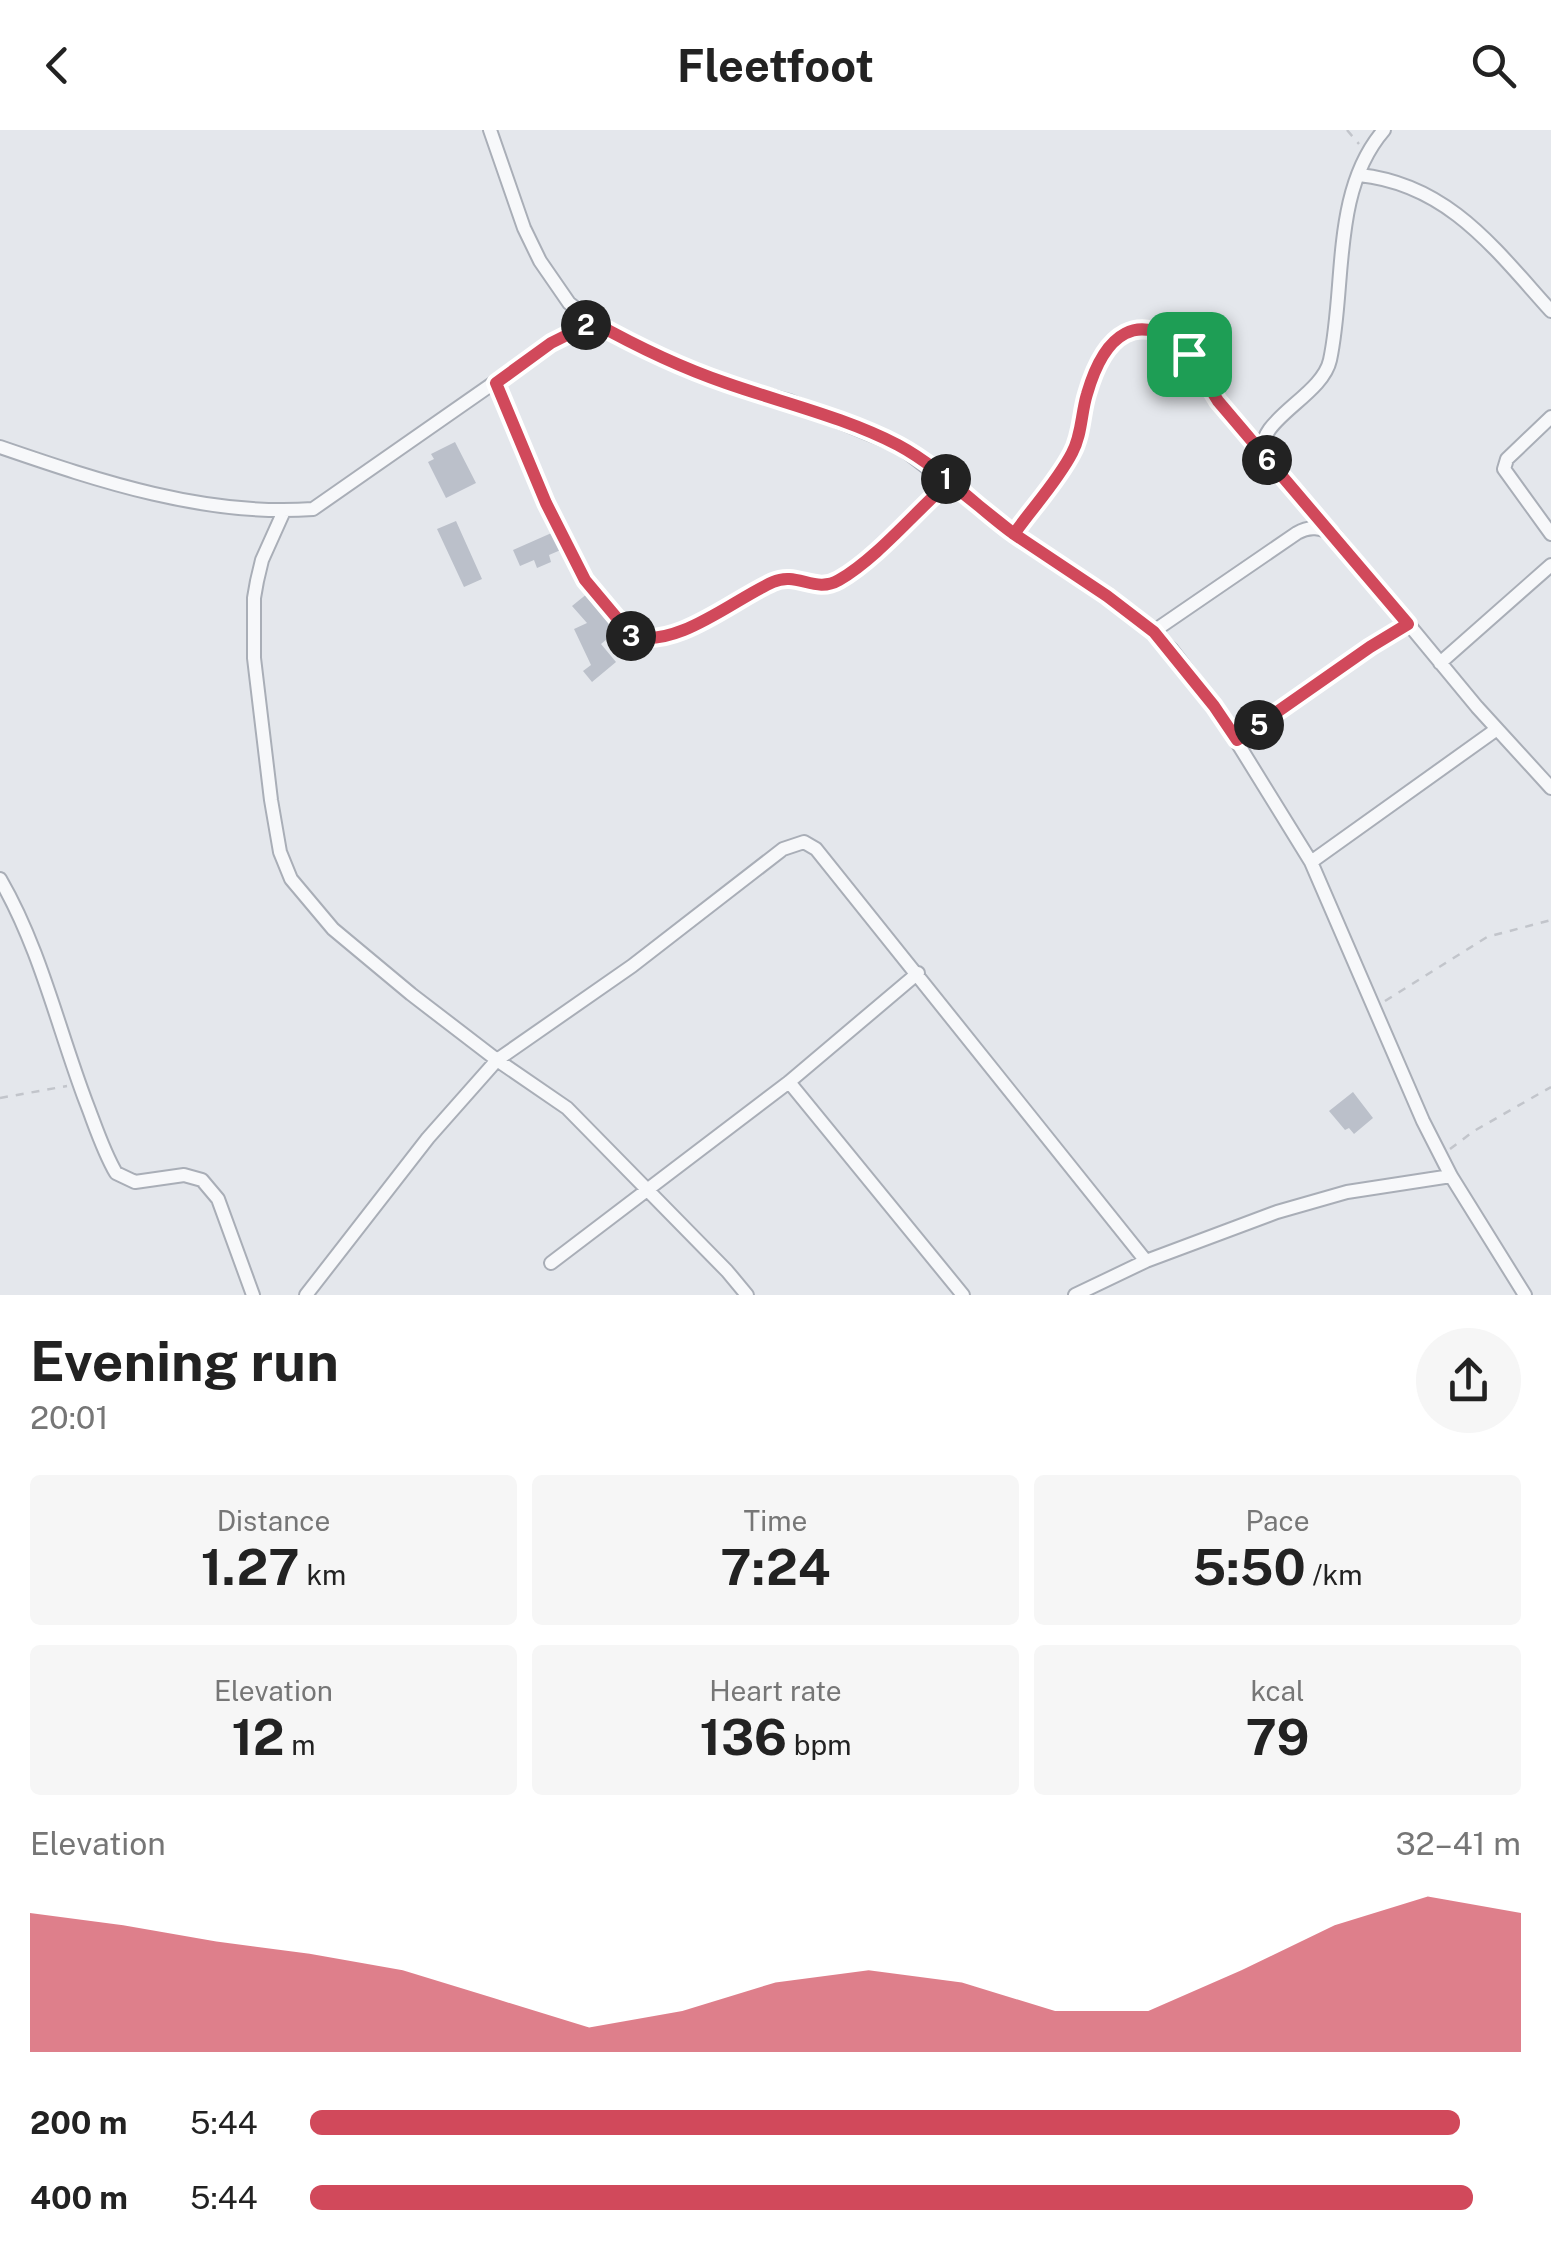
<!DOCTYPE html>
<meta charset="utf-8">
<style>
body{margin:0;font-family:"Public Sans",sans-serif;background:#f6f6f6;color:#222;height:100vh;display:flex;flex-direction:column;font-size:38px;white-space:nowrap}
*{box-sizing:border-box;margin:0}
p{font-size:32px;color:#767676}
.icon{flex:none;width:55px;height:55px;fill:none;stroke:currentColor;stroke-width:2;stroke-linecap:round;stroke-linejoin:round}
.map{position:relative;height:1165px;overflow:hidden}
.side{display:flex;flex-direction:column;background:#fff;flex:1}
.side>*{flex:none}
.pin{position:absolute;display:grid;place-items:center;width:85px;height:85px;color:#fff;margin:-42px;border-radius:20px;box-shadow:0 5px 15px #0006}
.km{position:absolute;width:50px;height:50px;margin:-25px;border-radius:50%;background:#222;color:#fff;font-size:28px;line-height:50px;text-align:center}
.round{display:grid;place-items:center;flex:none;width:105px;height:105px;border-radius:52px;background:#f6f6f6}
.headline{display:flex;align-items:center;justify-content:space-between;height:170px;padding:0 30px}
h1{font-size:55px;font-weight:700;line-height:75px}
.stats{display:grid;grid-template-columns:repeat(3,1fr);gap:15px;height:170px;padding:10px 30px}
.stats div{display:grid;align-content:center;border-radius:10px;background:#f6f6f6;text-align:center}
.stats b{font-size:50px;font-weight:700}
.stats small{font-size:28px;font-weight:400}
.stats p{font-size:28px}
.chart{height:280px;padding:20px 30px}
.chart p{display:flex;justify-content:space-between}
.chart svg{width:100%;height:180px;margin-top:10px;fill:#d1495b;opacity:.7}
ul{padding:0 30px;list-style:none;font-size:32px}
li{display:grid;grid-template-columns:160px 120px 1fr;align-items:center;height:75px}
li i{height:25px;border-radius:12px;background:#d1495b}
header{display:flex;justify-content:space-between;align-items:center;height:130px;padding:0 30px;background:#fff;font-size:45px;font-weight:700}
.map>svg:first-child{display:block}
.building{fill:#bbc0ca}
.lines{fill:none;stroke-linecap:round;stroke-linejoin:round}
.minor-casing{stroke:#a9aeb7;stroke-width:16}
.path{stroke:#c2c5cb;stroke-width:2.5;stroke-dasharray:8 8;stroke-linecap:butt}
.minor{stroke:#f7f8fa;stroke-width:12}
.route-casing{stroke:#fff;stroke-width:20}
.route{stroke:#d1495b;stroke-width:12}
</style>
<header><svg class="icon" aria-label="back" viewBox="0 0 24 24"><path d="M15 5l-7 7 7 7"/></svg>Fleetfoot<svg class="icon" aria-label="search" viewBox="0 0 24 24"><circle cx="10" cy="10" r="6"/><path d="M15 15l6 6"/></svg></header>
<div class="map">
<svg width="1551" height="1165" viewBox="0 0 1551 1165">
<rect width="100%" height="100%" fill="#e4e7ec"/>
<path class="building" d="M 455,312 L 476,353 L 446,368 L 428,332 L 434,329 L 431,324 Z
M 456,391 L 482,449 L 464,457 L 437,399 Z
M 556,401 L 563,419 L 549,425 L 551,432 L 537,438 L 534,430 L 520,436 L 513,420 Z
M 588,463 L 619,499 L 601,514 L 616,532 L 592,552 L 583,541 L 591,535 L 574,499 L 587,493 L 572,476 Z
M 1353,962 L 1373,988 L 1354,1004 L 1349,998 L 1345,1000 L 1329,981 Z"/>
<g class="lines">
<defs>
<path id="minor" d="M 490,0 L 524,98 L 540,131 L 569,173 L 593,192 L 662,228 L 727,254 L 789,271 L 899,316 L 1013,404 L 1133,484 L 1172,520 L 1214,575 L 1311,732 L 1423,991 L 1451,1046 L 1525,1165
M 1359,45 C 1448,54 1495,119 1551,181
M 1551,287 L 1507,329 L 1504,339 L 1551,404
M 0,317 C 99,351 206,387 313,379 L 551,213 L 593,192
M 284,381 L 262,430 L 257,451 L 254,468 L 254,528 L 271,670 L 280,722 L 291,749 L 333,799 L 411,864 L 497,930 L 567,978 L 727,1141 L 747,1165
M 1330,400 L 1264,326 C 1252,291 1322,267 1330,230 C 1346,156 1331,61 1384,0
M 1154,501 L 1297,403 C 1310,395 1321,398 1334,404 L 1477,577 L 1551,658
M 1440,533 L 1551,435
M 1237,611 L 1370,517 L 1408,494
M 1311,732 L 1497,599
M 0,749 C 40,818 58,898 86,972 C 95,995 103,1021 116,1043 L 135,1052 L 184,1045 L 202,1050 L 218,1069 L 253,1165
M 789,952 L 963,1165
M 551,1133 L 789,952 L 918,843
M 306,1165 L 428,1008 L 497,930 L 632,836 L 783,719 L 804,712 L 816,719 L 1146,1131
M 1075,1165 L 1146,1131 L 1277,1082 L 1347,1062 L 1451,1046"/>
</defs>
<use href="#minor" class="minor-casing"/>
<path class="path" d="M 1347,0 L 1359,14
M 501,264 C 518,311 594,505 645,509 C 680,512 739,469 770,453 C 796,440 806,462 828,455 C 861,445 911,385 939,361
M 1020,395 C 1037,371 1062,346 1074,319 C 1094,271 1082,230 1135,199 C 1178,194 1195,237 1215,266 C 1226,282 1239,296 1252,309
M 1385,871 L 1487,807 L 1551,790
M 0,968 L 67,956
M 1450,1019 L 1474,1001 L 1551,957"/>
<use href="#minor" class="minor"/>
</g>
<g class="lines">
<defs>
<path id="route" d="M 1189,224 C 1138,175 1104,205 1087,264 C 1081,283 1082,305 1072,323 C 1057,352 1032,378 1014,404 C 975,376 941,338 898,315 C 844,287 783,273 726,253 C 679,237 636,216 593,192 L 551,213 L 496,253 L 546,373 L 585,450 L 632,506 C 677,519 734,469 773,452 C 797,441 815,464 839,450 C 876,429 916,381 949,352 L 1014,404 L 1107,466 L 1154,502 L 1214,576 L 1237,610 L 1370,517 L 1408,494 L 1218,271 L 1189,224"/>
</defs>
<use href="#route" class="route-casing"/>
<use href="#route" class="route"/>
</g>
</svg>
<div class="pin" style="left:1189px;top:224px;background:#1e9e55"><svg class="icon" aria-label="arrive" viewBox="0 0 24 24"><path d="M6 21V4h12l-3 4 3 4H6"/></svg></div>
<b class="km" style="left:946px;top:349px">1</b>
<b class="km" style="left:586px;top:195px">2</b>
<b class="km" style="left:631px;top:506px">3</b>
<b class="km" style="left:1259px;top:595px">5</b>
<b class="km" style="left:1267px;top:330px">6</b>
</div>
<section class="side">
<div class="headline"><div><h1>Evening run</h1><p>20:01</p></div><a class="round"><svg class="icon" aria-label="share" viewBox="0 0 24 24"><path d="M12 15V3M7 8l5-5 5 5M5 13v7h14v-7"/></svg></a></div>
<div class="stats">
<div><p>Distance</p><b>1.27<small> km</small></b></div>
<div><p>Time</p><b>7:24</b></div>
<div><p>Pace</p><b>5:50<small> /km</small></b></div>
</div>
<div class="stats">
<div><p>Elevation</p><b>12<small> m</small></b></div>
<div><p>Heart rate</p><b>136<small> bpm</small></b></div>
<div><p>kcal</p><b>79</b></div>
</div>
<div class="chart"><p><span>Elevation</span>32–41 m</p>
<svg viewBox="0 0 160 44" preserveAspectRatio="none"><path d="M0 44V10L10 13L20 17L30 20L40 24L50 31L60 38L70 34L80 27L90 24L100 27L110 34L120 34L130 24L140 13L150 6L160 10V44z"/></svg>
</div>
<ul>
<li><b>200 m</b>5:44<i style="width:95%"></i></li>
<li><b>400 m</b>5:44<i style="width:96%"></i></li>
</ul>
</section>
